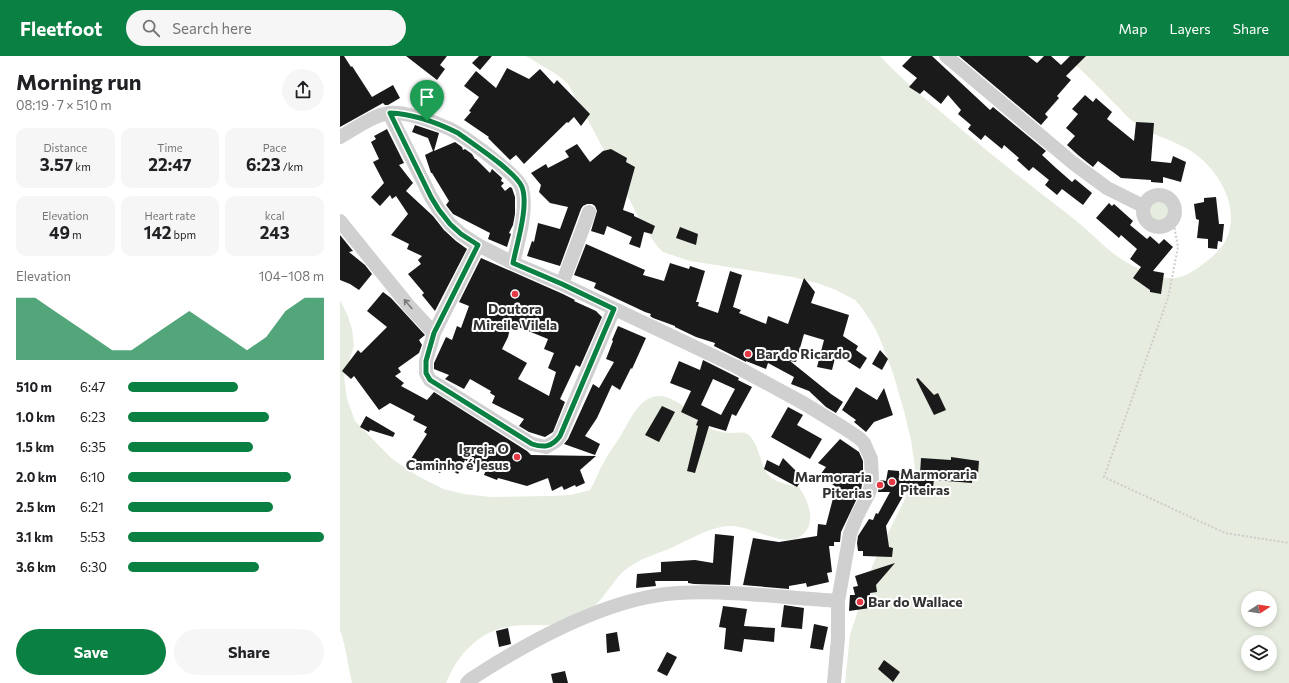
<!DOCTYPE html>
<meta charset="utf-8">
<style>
body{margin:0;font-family:Commissioner,sans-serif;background:#f6f6f6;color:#202124;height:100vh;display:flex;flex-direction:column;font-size:15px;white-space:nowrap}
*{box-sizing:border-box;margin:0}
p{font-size:13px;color:#757577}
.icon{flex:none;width:22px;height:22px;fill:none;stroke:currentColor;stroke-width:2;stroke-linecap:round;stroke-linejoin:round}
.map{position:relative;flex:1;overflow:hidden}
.sheet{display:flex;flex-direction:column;background:#fff;width:340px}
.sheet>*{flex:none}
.needle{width:26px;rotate:78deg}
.fabs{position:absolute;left:901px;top:535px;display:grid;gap:8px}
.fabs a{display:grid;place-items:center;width:36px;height:36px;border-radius:50%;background:#fff;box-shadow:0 2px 6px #0003;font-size:20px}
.pin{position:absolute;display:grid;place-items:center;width:34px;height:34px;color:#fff;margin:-41px -17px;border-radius:50% 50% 50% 0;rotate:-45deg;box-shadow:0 0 4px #0007}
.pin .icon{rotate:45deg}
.round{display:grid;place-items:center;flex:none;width:42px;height:42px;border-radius:21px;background:#f6f6f6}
.headline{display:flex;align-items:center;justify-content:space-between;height:68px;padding:0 16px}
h1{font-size:22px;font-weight:700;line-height:30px}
.figures{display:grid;grid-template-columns:repeat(3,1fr);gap:6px;height:68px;padding:4px 16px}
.figures div{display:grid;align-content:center;border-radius:10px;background:#f6f6f6;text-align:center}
.figures b{font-size:17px;font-weight:700}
.figures small{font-size:11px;font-weight:400}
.figures p{font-size:11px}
.chart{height:112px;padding:8px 16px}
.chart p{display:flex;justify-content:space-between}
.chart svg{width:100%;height:72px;margin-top:4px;fill:#0b8043;opacity:.7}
.primary-button{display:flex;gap:8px;margin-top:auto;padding:8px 16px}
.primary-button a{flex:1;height:46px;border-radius:24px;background:#0b8043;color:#fff;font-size:16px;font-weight:700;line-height:46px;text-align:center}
.primary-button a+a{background:#f6f6f6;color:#202124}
ul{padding:0 16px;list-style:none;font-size:13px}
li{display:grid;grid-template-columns:64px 48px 1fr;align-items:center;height:30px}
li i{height:10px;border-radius:5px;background:#0b8043}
header{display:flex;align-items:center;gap:24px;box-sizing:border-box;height:56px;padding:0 20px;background:#0b8043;color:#fff}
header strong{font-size:19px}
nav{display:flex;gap:22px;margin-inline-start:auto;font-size:14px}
.search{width:280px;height:36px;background:#f6f6f6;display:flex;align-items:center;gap:10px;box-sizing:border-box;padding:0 14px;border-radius:22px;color:#757577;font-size:15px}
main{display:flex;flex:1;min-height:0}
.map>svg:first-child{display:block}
.green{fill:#e6ecdf;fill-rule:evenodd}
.building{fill:#1a1a1a;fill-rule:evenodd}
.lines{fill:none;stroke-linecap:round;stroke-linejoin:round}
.path{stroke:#cdcdcd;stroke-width:2;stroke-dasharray:2 2;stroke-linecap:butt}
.street{stroke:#d0d0d0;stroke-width:14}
.oneway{stroke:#7a7a7a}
.route-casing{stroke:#fff;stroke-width:8}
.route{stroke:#0b8043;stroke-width:5}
.poi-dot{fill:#e63946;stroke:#fff;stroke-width:1.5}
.labels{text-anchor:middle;stroke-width:4;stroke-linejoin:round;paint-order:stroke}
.poi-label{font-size:14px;font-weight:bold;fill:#333;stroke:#fff;text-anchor:start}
</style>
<header>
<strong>Fleetfoot</strong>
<div class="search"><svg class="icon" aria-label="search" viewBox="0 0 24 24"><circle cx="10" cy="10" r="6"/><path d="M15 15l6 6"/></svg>Search here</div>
<nav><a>Map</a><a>Layers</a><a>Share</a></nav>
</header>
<main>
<section class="sheet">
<div class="headline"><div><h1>Morning run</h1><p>08:19 · 7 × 510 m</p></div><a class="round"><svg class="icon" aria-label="share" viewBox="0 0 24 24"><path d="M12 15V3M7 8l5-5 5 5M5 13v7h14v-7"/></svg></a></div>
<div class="figures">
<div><p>Distance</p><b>3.57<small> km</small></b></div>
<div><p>Time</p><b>22:47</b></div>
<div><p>Pace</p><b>6:23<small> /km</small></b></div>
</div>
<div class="figures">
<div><p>Elevation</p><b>49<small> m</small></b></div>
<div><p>Heart rate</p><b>142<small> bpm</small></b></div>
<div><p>kcal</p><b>243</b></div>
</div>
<div class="chart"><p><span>Elevation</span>104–108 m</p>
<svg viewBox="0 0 160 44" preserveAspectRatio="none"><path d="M0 44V6L10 6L20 14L30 22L40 30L50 38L60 38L70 30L80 22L90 14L100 22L110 30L120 38L130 30L140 14L150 6L160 6V44z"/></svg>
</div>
<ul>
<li><b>510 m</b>6:47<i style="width:56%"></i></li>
<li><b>1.0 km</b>6:23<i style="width:72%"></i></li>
<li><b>1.5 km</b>6:35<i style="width:64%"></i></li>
<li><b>2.0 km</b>6:10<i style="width:83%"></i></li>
<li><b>2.5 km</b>6:21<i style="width:74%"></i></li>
<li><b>3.1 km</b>5:53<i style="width:100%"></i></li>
<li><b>3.6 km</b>6:30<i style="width:67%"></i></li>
</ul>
<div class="primary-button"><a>Save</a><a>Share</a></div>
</section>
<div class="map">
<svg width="949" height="627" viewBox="0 0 949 627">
<rect width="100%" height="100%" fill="#fff"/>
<path class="green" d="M 186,0 L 540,0 C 565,27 593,49 621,73 C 658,104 696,134 734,163 C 748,174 760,187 774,198 C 787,208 803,215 818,220 C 836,226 849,219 863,208 C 870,203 878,196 883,189 C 904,156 880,114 851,95 C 832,83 809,79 791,64 C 785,59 780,52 774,47 C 759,31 743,15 726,0 L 949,0 L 949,627 L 505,627 L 510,579 L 533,508 L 564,445 L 573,422 L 575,412 L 571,384 L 564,355 L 553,317 L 540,283 L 535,272 L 522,252 L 515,244 L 496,234 L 477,227 L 453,221 L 350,205 L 323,196 L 317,190 L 302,168 L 256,79 L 228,28 L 219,20 ZM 908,542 L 930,542 L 930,564 L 908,564 ZM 908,586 L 930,586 L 930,608 L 908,608 Z
M806 155a13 13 0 1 1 26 0a13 13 0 1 1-26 0Z
M 0,244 L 7,258 L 12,273 L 14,290 L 4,321 L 7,343 L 15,365 L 51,402 L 76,419 L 103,433 L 124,438 L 151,441 L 209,440 L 231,439 L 250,434 C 256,424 259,414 265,404 C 269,396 275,389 280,381 C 290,365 301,334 326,341 C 336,344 345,351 352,358 C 356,362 360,368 365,370 C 373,374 382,377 391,377 C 397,377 403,375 409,379 C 412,382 415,387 417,392 C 427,422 426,424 459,431 C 468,444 478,468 461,480 C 443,493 410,468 388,470 C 367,472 347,485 329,493 C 313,499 299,503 285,514 C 271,526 263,546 247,556 C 236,562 222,568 210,569 C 198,570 186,568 174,570 C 140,573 118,598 106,627 L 12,627 L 4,587 L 0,574 Z"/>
<path class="building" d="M 0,0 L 4,0 L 11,11 L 12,10 L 32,41 L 53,29 L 60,42 L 48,49 L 45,49 L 43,47 L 0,71 Z
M 66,0 L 107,0 L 100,9 L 105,13 L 97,24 Z
M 139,0 L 152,0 L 140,14 L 132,7 Z
M 572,0 L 592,0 L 650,54 L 653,51 L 706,95 L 702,99 L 716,112 L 732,126 L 735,123 L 752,137 L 743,149 L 722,133 L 717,139 L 705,129 L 709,124 L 693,111 L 689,115 L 677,104 L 679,102 L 664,89 L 662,93 L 645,79 L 641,84 L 628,73 L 631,69 L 618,58 L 621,54 L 608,39 L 601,48 L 584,34 L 580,38 L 569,31 L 577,22 L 562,10 Z
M 619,0 L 688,0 L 697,7 L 704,0 L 711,0 L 721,9 L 730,0 L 746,0 L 726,20 L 731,24 L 717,40 L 719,42 L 705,58 L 708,61 L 701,69 Z
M 167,12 L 189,23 L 200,13 L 214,28 L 217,24 L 250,58 L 241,70 L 234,61 L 228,67 L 227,66 L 184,108 L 176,99 L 170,104 L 148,82 L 149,81 L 124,64 L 131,56 L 129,55 L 139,41 L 124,30 L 136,15 L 156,32 Z
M 745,39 L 753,46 L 756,42 L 772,56 L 767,63 L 794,85 L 796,66 L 814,67 L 811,105 L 831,107 L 833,100 L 846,106 L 841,126 L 823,121 L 823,127 L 811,126 L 811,124 L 781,122 L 758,105 L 753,111 L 738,99 L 727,89 L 735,80 L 726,72 L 738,58 L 732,53 Z
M 75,69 L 99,77 L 94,95 L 115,86 L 122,91 L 123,94 L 125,93 L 132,98 L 135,103 L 136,103 L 150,117 L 152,113 L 162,122 L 161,125 L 164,127 L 161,130 L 165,135 L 170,131 L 172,132 L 175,141 L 175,158 L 173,169 L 169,177 L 171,178 L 167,191 L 148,183 L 150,177 L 113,158 L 106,149 L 109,145 L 92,117 L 91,117 L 85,99 L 93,95 L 88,82 L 72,76 Z
M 47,73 L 64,107 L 59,109 L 73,127 L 66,135 L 93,160 L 104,174 L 116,185 L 127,193 L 95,255 L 82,239 L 84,237 L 68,218 L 81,208 L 78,204 L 82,200 L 67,193 L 69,188 L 51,179 L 68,158 L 56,140 L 52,143 L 50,139 L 40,150 L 31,141 L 44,127 L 33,106 L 39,103 L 31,86 L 36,83 L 34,80 Z
M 237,88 L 250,106 L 263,95 L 271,93 L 287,102 L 286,106 L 295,111 L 283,154 L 294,158 L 294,160 L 315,170 L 312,178 L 304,176 L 300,192 L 289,188 L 292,181 L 267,170 L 264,179 L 251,175 L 257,155 L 255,150 L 252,148 L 247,148 L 243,150 L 241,153 L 220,210 L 187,200 L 192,185 L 194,186 L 198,167 L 220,173 L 228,151 L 210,147 L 199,136 L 201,129 L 191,117 L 206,108 L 208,112 L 229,101 L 225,95 Z
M 876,141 L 879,168 L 884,168 L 882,186 L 878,185 L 877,193 L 868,192 L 868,183 L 857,182 L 859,164 L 856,163 L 854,148 L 864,146 L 864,142 Z
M 769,147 L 772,150 L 774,148 L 793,165 L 790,169 L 807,183 L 810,180 L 819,188 L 824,183 L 833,191 L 813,215 L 824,217 L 821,238 L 810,236 L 810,234 L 793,222 L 801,211 L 790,203 L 797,193 L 781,179 L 779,182 L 756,162 Z
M 340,171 L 358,178 L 356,189 L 336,182 Z
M 0,179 L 13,195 L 9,196 L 25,209 L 32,218 L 19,234 L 10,228 L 0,224 Z
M 246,188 L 305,214 L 303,219 L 324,225 L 330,207 L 349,213 L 350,210 L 365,215 L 356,246 L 359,246 L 358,250 L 378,257 L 390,215 L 402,219 L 393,251 L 401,254 L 399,257 L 426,268 L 428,260 L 448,268 L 464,222 L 475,236 L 471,247 L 509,259 L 503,280 L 518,290 L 516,294 L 527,302 L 520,313 L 496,298 L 492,314 L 477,311 L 484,284 L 464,278 L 456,306 L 450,305 L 491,338 L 503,346 L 496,357 L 486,351 L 469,335 L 451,328 L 454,321 L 428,307 L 426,313 L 406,305 L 406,306 L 374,290 L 375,287 L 356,281 L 335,271 L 335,270 L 313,262 L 310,260 L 311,258 L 305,256 L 254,232 L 256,227 L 234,219 Z
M 141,202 L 223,238 L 235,244 L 234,245 L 256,255 L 262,261 L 240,311 L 236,309 L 220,343 L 225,346 L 213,376 L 205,381 L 189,376 L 179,370 L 184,363 L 152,347 L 155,340 L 150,337 L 151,335 L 130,323 L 124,333 L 105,323 L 109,319 L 94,313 L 94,307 L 106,281 L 112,284 L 117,270 L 121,272 L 129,250 L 119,246 ZM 171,268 L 208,283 L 204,293 L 214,297 L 208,312 L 216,316 L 209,340 L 178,323 L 187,307 L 162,293 L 168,281 Z
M 43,236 L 51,242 L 85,279 L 79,284 L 82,289 L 79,297 L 58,312 L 61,316 L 55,320 L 64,327 L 61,330 L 87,344 L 94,336 L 187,395 L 191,399 L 256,400 L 240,414 L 245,427 L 236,431 L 235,429 L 224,434 L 222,430 L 212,435 L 208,422 L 187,430 L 158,422 L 157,424 L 144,419 L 146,414 L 131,406 L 130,407 L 125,404 L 118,418 L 104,410 L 100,417 L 86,409 L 84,411 L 71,403 L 87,378 L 84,376 L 87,371 L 73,364 L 75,360 L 50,347 L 39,354 L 14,320 L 11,323 L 2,315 L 18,294 L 21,297 L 47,271 L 27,255 Z
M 278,270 L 306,282 L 292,313 L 291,312 L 280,334 L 272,329 L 257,362 L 245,380 L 260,388 L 255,399 L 224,388 L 228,383 L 253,328 L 259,332 L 274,306 L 266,303 L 273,285 L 272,284 Z
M 540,294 L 548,303 L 542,314 L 532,308 Z
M 363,304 L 399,322 L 398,324 L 412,331 L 396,360 L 392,358 L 386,375 L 369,370 L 355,417 L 347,415 L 358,370 L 356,369 L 358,364 L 341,356 L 351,335 L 330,327 L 339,305 L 360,314 ZM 373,323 L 395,333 L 381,359 L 361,349 Z
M 578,322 L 594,339 L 598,337 L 606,354 L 594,359 L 576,323 Z
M 516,331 L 537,344 L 544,332 L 553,359 L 534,366 L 526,376 L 514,366 L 516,364 L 502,354 Z
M 322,350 L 335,356 L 319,386 L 305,379 Z
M 448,351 L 463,359 L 457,369 L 482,383 L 470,403 L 431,381 Z
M 26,360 L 55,377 L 53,381 L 30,374 L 29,376 L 20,371 Z
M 500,383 L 519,396 L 523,405 L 523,423 L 521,434 L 501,476 L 500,486 L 494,486 L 494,490 L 489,490 L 492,516 L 487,517 L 489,526 L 467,531 L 466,527 L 449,530 L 449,533 L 403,529 L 413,482 L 439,486 L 477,480 L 478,468 L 486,469 L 496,431 L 480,419 L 486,411 L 478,407 Z
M 611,401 L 639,405 L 638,418 L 633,417 L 632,427 L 594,424 L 593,431 L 571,430 L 571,435 L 566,435 L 546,470 L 549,491 L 553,492 L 552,501 L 523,500 L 523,495 L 518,495 L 517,487 L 518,480 L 529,463 L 533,464 L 536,457 L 538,458 L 550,436 L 538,436 L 540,424 L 546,425 L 548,414 L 559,415 L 559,417 L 580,418 L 581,402 L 611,404 Z
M 443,402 L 463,422 L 457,431 L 424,413 L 427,404 L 439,410 Z
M 375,478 L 394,480 L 390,529 L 354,528 L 348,527 L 348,525 L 315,525 L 316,530 L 296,532 L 297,518 L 321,516 L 321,506 L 355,504 L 373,507 Z
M 555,507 L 536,529 L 537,536 L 530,537 L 530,552 L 509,555 L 510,539 L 515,539 L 513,531 L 518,530 L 515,520 Z
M 444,549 L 464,552 L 462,573 L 441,571 Z
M 383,550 L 407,553 L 404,570 L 435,572 L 434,586 L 404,583 L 402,596 L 384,593 L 386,572 L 379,571 Z
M 474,568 L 488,571 L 483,594 L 470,592 Z
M 168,572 L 171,588 L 159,591 L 156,575 Z
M 277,576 L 280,595 L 267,597 L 266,578 Z
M 327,596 L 337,601 L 327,620 L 317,615 Z
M 544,604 L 560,616 L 553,626 L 538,613 Z
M 225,615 L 228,627 L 213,627 L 211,618 Z"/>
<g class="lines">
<path class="path" d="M 833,164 L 838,191 L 828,242 L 764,421 L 885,477 L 949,487"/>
<path class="street" d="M 606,0 L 733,107 L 767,132 L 803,150
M 49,57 L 91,141 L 99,154 L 110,168 L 121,178 L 138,189 L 173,207 L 222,228 L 395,310 L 465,348 L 504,372 L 519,382 L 524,387 L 531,403 L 532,424 L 529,437 L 517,460 L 510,478 L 498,545 L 498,582 L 494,627
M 0,81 C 15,73 31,60 49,57 C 65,55 95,66 110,73 C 124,80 178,119 182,132 C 188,153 178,186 173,207
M803 155a16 16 0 1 1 32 0a16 16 0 1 1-32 0Z
M 0,165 L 68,249 L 94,277
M 138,189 L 94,277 L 86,305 L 86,317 L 90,324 L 192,388 L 206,391 L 216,385 L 220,380 L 274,253
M 222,228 L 249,156
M 127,627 L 131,623 C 188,586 269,541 338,537 C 391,534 446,542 498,545"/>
</g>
<defs><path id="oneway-shaft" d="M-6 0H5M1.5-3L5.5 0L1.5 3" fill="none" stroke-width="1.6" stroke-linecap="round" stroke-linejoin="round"/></defs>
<use class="oneway" href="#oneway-shaft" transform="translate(68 248) rotate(-130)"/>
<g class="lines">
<defs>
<path id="route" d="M 50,57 C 73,58 98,67 118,77 C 133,88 176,116 182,131 C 189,150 177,187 173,207 L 222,228 L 274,253 L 220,380 C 212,391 204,392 192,388 L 90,324 L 86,317 L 86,305 L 94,277 L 138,189 L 121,178 L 110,168 L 99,154 L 91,141 Z"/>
</defs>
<use href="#route" class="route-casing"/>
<use href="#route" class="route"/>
</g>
<g class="poi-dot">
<circle cx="175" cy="238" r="4"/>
<circle cx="408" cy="298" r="4"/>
<circle cx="177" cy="401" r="4"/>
<circle cx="552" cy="426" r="4"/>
<circle cx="540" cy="429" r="4"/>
<circle cx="520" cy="546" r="4"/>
</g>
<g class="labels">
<g class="poi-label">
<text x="175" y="258" text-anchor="middle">Doutora<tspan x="175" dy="16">Mireile Vilela</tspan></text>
<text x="416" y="303">Bar do Ricardo</text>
<text x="169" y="398" text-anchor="end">Igreja O<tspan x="169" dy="16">Caminho é Jesus</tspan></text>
<text x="560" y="423">Marmoraria<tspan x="560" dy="16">Piteiras</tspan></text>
<text x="532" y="426" text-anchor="end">Marmoraria<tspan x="532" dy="16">Piterias</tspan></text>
<text x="528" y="551">Bar do Wallace</text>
</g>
</g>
</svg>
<div class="fabs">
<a><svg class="needle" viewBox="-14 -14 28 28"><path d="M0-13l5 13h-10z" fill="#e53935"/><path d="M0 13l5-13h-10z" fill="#757577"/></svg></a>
<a><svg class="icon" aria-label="layers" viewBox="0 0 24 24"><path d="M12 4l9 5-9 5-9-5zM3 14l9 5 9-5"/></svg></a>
</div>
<div class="pin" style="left:87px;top:65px;background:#1e9e55"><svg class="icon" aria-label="arrive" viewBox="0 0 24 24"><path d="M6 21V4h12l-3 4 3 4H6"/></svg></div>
</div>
</main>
